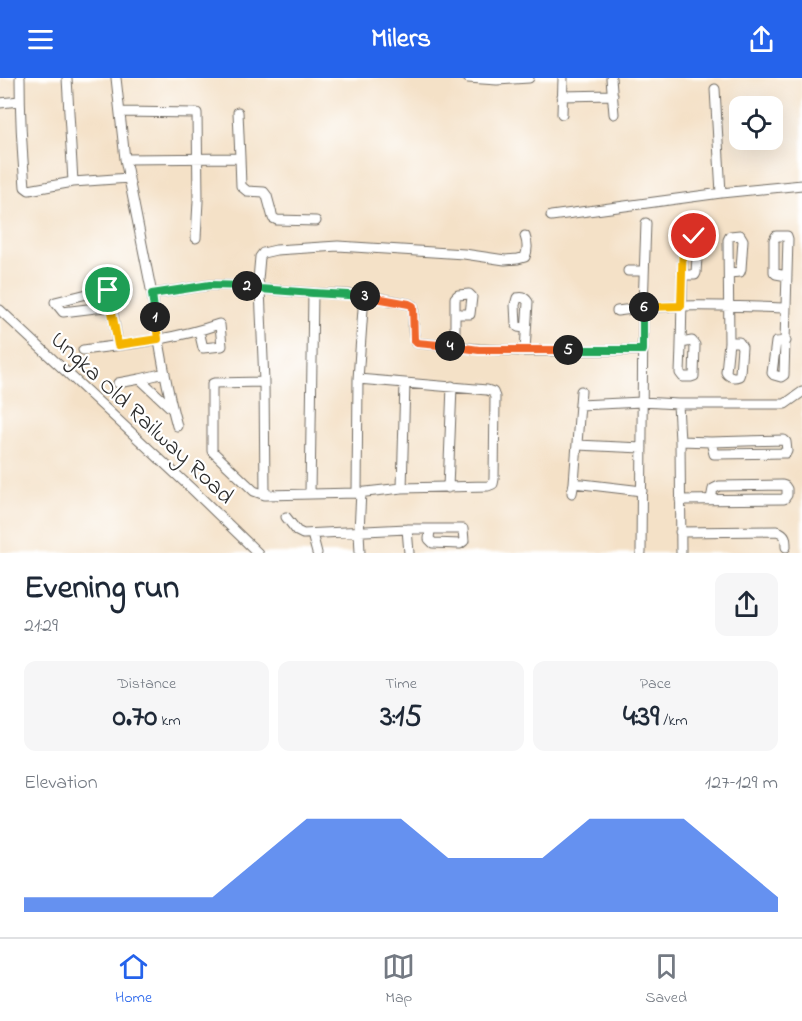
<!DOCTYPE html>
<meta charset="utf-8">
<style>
body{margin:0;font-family:"Indie Flower",sans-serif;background:#f6f6f7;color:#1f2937;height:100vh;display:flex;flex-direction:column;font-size:22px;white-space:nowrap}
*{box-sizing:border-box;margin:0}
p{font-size:20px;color:#747a83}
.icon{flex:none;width:33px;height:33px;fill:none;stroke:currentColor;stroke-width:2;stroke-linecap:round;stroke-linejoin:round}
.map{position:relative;height:475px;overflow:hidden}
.details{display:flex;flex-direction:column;background:#fff;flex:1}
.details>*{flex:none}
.controls{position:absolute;left:729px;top:18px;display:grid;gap:12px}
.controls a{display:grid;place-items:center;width:54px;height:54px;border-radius:12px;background:#fff;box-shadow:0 6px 24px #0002;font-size:30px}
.pin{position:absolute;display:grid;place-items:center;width:51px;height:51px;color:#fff;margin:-26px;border:3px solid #fff;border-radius:50%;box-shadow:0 2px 6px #0007}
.km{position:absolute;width:30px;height:30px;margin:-15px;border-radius:50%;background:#222;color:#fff;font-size:16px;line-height:30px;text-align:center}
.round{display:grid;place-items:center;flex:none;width:63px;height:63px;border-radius:12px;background:#f6f6f7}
.headline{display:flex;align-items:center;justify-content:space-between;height:102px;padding:0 24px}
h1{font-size:33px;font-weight:700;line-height:45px}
.stats{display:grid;grid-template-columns:repeat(3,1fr);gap:9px;height:102px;padding:6px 24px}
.stats div{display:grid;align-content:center;border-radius:12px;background:#f6f6f7;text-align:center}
.stats b{font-size:30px;font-weight:700}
.stats small{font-size:16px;font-weight:400}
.stats p{font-size:16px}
.chart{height:168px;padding:12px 24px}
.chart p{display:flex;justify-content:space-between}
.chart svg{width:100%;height:108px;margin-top:6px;fill:#2563eb;opacity:.7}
header{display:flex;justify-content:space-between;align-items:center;height:78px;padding:0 24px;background:#2563eb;color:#fff;font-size:27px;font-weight:700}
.dock{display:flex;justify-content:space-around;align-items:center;height:84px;border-top:2px solid #e0e1e3;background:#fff;font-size:16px;color:#747a83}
.dock a{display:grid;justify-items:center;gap:3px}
.dock .selected{color:#2563eb}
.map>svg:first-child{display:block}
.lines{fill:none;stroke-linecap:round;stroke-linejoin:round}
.minor-casing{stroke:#716b62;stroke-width:11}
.minor{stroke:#fff;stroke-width:9}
.split-1-casing{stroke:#fff;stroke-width:12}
.split-2-casing{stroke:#fff;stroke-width:12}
.split-3-casing{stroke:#fff;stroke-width:12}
.split-4-casing{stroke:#fff;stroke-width:12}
.split-5-casing{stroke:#fff;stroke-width:12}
.split-6-casing{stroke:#fff;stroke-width:12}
.split-7-casing{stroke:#fff;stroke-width:12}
.split-1{stroke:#f5b400;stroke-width:8}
.split-2{stroke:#22a559;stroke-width:8}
.split-3{stroke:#22a559;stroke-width:8}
.split-4{stroke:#f0652b;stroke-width:8}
.split-5{stroke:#f0652b;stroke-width:8}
.split-6{stroke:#22a559;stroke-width:8}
.split-7{stroke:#f5b400;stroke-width:8}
.labels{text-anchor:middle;stroke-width:4.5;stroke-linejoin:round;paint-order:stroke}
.street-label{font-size:24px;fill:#2b2b2b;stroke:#fff}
</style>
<header><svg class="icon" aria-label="menu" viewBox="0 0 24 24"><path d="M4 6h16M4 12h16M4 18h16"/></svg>Milers<svg class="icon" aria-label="share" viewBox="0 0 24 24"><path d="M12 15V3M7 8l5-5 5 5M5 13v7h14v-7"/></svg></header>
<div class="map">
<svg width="802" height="475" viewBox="0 0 802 475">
<rect width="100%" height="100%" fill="#fff"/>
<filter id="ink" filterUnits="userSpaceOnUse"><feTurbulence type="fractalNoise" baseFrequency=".0167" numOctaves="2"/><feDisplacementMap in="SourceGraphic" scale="12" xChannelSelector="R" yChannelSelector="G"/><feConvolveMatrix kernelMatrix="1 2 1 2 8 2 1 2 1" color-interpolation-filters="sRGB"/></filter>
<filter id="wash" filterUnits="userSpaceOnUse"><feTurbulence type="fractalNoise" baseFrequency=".008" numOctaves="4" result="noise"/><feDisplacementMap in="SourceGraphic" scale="24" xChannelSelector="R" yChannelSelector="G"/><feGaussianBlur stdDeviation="1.35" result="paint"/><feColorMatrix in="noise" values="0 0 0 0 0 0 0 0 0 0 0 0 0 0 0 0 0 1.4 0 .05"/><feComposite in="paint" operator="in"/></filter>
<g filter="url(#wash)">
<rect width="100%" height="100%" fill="#f4e1c7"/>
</g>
<g filter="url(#ink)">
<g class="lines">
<defs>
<path id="minor" d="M 20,0 C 20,36 22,73 25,109 L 29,112 L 73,104 L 129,100
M 67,0 L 73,104
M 116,0 L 125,81 L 152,216 L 210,207 L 249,208 L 260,211 L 313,215 L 364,217 L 409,226 L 413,228 C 415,240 410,255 417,265 L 479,271 L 525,273 L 643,272
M 468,0 L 497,2 L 529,0
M 611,0 L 614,36
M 715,11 L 721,115
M 562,18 L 613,17
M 0,25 L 20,23
M 120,34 L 197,35 L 198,123 L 196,160
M 238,34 L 240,80
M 562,36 L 563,0
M 125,81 L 240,80 L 241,108 L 247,113 L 264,114 L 267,118 L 273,140 L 277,142 L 316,143
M 551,138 L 721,115 L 802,107
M 628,193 L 644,193
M 152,216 C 158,260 165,305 177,348
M 112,228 L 63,234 L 55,224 L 107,211 L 109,213 L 118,267
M 0,232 L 194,413 L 258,475
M 617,233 C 673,225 730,228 786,230
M 455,236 L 470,236 L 472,219 L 469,216 L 458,217 L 455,220 L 455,268
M 786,263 L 776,264 L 772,295 L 774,297 L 781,299 L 784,297 L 788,161 L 787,158 L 776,158 L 774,162 L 774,194 L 776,196 L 787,198
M 729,264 L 739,264 L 742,269 L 740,295 L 739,298 C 735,300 728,299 726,294 L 729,264 L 728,162 L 730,158 L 740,157 L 743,162 L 741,191 L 740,194 L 729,195
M 681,265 L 692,263 L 695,267 L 694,298 L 691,299 L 683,299 L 680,295 C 682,250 682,205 683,161 L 687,158 L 694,158 L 697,160 L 698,164 L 696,195 L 695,197 L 682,197
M 83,272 C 129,266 176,261 219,246 L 220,247 L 222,268 L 203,270 L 199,253
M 525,273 L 528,224 C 525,219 522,219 517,220 L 515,227 L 516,246 L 518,249 L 525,250
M 140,301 L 165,295
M 264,304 L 214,305 L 212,306 L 212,373 L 254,413 L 265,417 L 357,415 L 402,410 L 488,408 L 493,406 L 494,401 L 495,319 L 493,314 L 487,312 L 358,301
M 118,305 L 140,301 L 172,331
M 678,326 L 680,363 L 681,475
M 580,327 L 642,324 L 678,326 L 785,326 L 802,314
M 680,363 L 711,364 L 784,362 L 786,364 L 787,373 L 786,375 L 783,375 L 717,376 L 714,376 L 711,364
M 577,367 L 642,370
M 574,405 L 642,413
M 402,410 L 405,305
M 448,410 L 452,308
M 310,415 L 313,215
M 357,415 L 358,301 L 364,217
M 572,415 L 574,405 L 581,313
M 265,417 L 264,304 L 260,211 L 258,202 L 260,179 L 263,175 L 276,172 L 338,168 L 464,176 L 505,182 L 518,181 L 525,179 C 528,172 528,166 525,158
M 680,422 L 784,421 L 787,417 L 787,411 L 785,408 L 782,407 L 719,408 L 713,411 L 711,421
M 286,439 L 297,453 L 303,456 L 407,451 L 463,451 L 464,463 L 460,466 L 433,465 L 429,461 L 430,452
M 407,451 L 409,475
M 680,454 L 777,453 C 786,456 786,460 786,469
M 312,456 L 317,475
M 360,475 L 359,453 L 361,414
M 641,475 L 643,229 L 646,145"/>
</defs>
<use href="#minor" class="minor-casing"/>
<use href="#minor" class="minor"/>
</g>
</g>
<g class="lines" filter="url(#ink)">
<defs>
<path id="split-1" d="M 108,212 L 118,267 L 158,261 L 155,239"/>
<path id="split-2" d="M 155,239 L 152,216 L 210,207 L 247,208"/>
<path id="split-3" d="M 247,208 L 260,211 L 313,215 L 365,218"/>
<path id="split-4" d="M 365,218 L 409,226 L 413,228 L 414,262 L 417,265 L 450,268"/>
<path id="split-5" d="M 450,268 L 479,272 L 568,272"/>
<path id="split-6" d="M 568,272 L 643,272 L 643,229 L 644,229"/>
<path id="split-7" d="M 644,229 L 681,228 L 683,161 L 687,158 L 694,158"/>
</defs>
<use href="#split-1" class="split-1-casing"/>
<use href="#split-2" class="split-2-casing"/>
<use href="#split-3" class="split-3-casing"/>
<use href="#split-4" class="split-4-casing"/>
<use href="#split-5" class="split-5-casing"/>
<use href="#split-6" class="split-6-casing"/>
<use href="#split-7" class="split-7-casing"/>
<use href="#split-1" class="split-1"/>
<use href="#split-2" class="split-2"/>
<use href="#split-3" class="split-3"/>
<use href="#split-4" class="split-4"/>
<use href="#split-5" class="split-5"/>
<use href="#split-6" class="split-6"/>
<use href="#split-7" class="split-7"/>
</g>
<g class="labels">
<g class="street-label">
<text transform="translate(143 339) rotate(43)" y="8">Ungka Old Railway Road</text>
</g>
</g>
</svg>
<div class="controls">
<a><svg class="icon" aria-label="locate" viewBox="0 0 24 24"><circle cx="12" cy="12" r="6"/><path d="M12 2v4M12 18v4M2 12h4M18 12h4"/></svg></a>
</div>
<div class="pin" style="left:108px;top:212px;background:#1e9e55"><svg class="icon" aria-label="arrive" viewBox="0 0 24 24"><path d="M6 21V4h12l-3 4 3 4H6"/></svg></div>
<div class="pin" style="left:694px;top:158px;background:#d93025"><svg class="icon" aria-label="check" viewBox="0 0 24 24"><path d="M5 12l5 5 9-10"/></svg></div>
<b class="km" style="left:155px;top:239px">1</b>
<b class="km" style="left:247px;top:208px">2</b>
<b class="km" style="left:365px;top:218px">3</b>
<b class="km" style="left:450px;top:268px">4</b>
<b class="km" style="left:568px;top:272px">5</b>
<b class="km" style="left:644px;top:229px">6</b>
</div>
<section class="details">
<div class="headline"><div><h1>Evening run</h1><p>21:29</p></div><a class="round"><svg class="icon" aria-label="share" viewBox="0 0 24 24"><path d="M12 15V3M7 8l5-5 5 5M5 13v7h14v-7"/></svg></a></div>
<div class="stats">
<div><p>Distance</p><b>0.70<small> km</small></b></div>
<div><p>Time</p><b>3:15</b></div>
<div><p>Pace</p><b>4:39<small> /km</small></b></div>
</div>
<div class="chart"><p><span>Elevation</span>127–129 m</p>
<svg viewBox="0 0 160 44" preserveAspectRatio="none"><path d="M0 44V38L10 38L20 38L30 38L40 38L50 22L60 6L70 6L80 6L90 22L100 22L110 22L120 6L130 6L140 6L150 22L160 38V44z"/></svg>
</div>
</section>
<nav class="dock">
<a class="selected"><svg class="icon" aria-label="home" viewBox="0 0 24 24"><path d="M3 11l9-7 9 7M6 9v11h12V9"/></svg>Home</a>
<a><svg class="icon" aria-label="map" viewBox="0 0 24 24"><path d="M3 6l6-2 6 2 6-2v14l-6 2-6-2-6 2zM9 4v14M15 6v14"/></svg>Map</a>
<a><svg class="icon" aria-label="saved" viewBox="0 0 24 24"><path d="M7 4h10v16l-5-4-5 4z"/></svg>Saved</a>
</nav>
